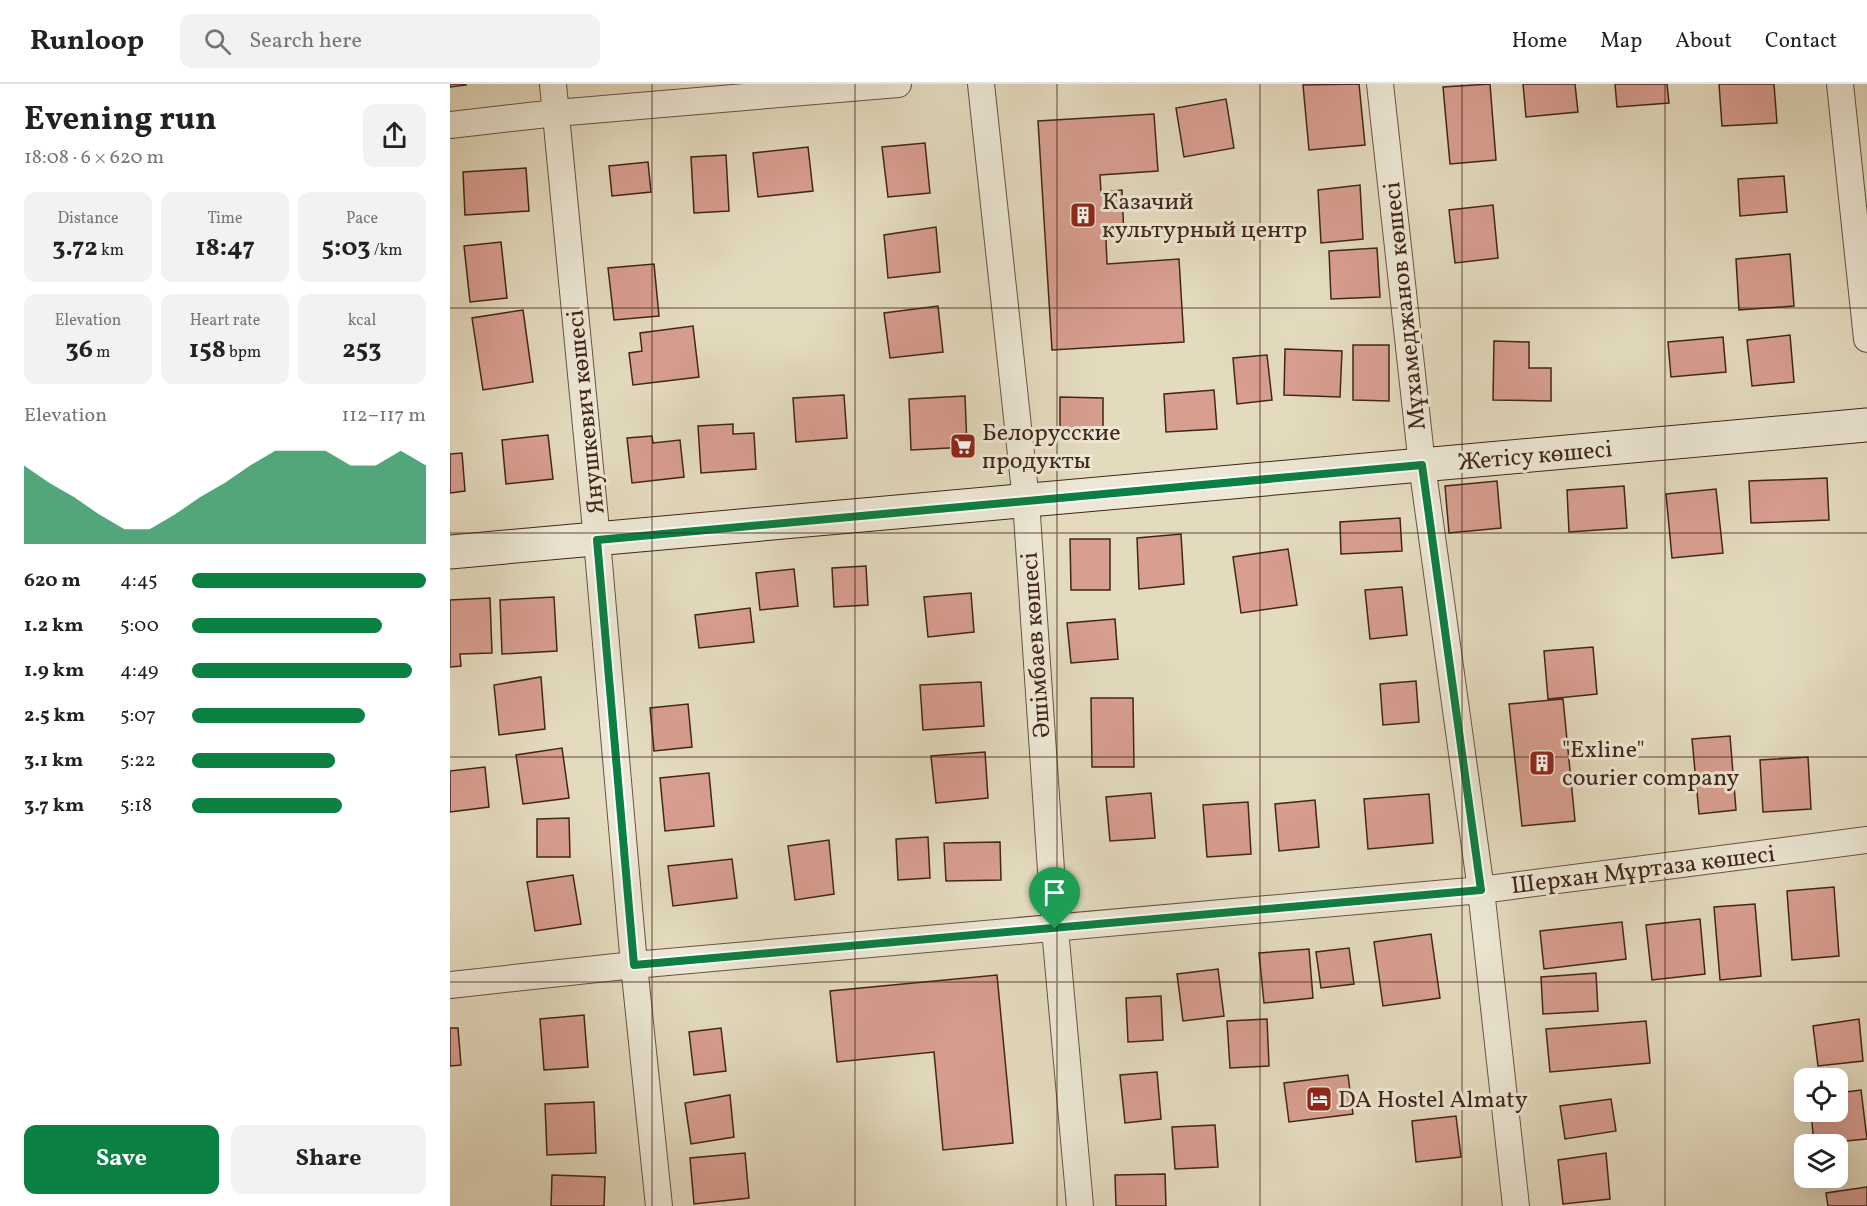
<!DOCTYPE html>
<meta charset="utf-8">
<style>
body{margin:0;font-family:Vollkorn,serif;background:#f2f2f2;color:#222;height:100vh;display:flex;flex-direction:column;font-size:22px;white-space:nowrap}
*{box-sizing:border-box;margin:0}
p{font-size:20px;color:#767676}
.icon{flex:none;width:33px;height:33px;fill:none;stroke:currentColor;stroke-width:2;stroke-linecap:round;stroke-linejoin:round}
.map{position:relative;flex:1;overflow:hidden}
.panel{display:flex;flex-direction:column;background:#fff;width:450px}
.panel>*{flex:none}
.controls{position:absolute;left:1344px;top:984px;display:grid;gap:12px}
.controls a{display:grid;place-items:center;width:54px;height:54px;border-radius:12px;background:#fff;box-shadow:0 6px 24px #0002;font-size:30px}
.pin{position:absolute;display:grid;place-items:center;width:51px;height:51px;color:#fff;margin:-62px -26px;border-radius:50% 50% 50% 0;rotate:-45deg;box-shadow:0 0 6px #0007}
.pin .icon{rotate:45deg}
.round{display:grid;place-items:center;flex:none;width:63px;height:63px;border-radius:12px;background:#f2f2f2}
.headline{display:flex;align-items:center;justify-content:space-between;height:102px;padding:0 24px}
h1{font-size:33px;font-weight:700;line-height:45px}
.figures{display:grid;grid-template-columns:repeat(3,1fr);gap:9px;height:102px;padding:6px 24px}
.figures div{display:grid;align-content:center;border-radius:12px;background:#f2f2f2;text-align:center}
.figures b{font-size:26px;font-weight:700}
.figures small{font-size:16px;font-weight:400}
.figures p{font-size:16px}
.chart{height:168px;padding:12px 24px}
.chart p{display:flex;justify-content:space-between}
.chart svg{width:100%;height:108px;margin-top:6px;fill:#0b8043;opacity:.7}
.cta{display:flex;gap:12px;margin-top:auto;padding:12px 24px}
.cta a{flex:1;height:69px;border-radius:12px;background:#0b8043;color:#fff;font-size:24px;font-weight:700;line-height:69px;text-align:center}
.cta a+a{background:#f2f2f2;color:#222}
ul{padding:0 24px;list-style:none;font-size:20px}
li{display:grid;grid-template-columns:96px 72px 1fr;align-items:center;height:45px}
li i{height:15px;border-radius:8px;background:#0b8043}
header{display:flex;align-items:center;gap:36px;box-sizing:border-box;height:84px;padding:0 30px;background:#fff;border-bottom:2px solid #e0e0e0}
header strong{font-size:28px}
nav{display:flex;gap:33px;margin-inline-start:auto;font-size:21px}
.search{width:420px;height:54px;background:#f2f2f2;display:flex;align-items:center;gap:15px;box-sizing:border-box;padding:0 21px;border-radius:12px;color:#767676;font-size:22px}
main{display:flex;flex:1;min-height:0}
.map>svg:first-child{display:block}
.building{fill:#d89e90;stroke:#42251b;stroke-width:1.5}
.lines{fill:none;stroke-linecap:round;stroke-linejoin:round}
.minor-casing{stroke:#6a5244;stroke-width:28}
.secondary-casing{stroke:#42251b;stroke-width:35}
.minor{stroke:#ede8d5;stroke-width:26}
.secondary{stroke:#ede8d5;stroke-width:33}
.route-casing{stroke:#fff;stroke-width:12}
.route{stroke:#0b8043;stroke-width:8}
.grid{fill:none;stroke:#42251b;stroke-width:1.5;stroke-opacity:0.55}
.labels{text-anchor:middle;stroke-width:6;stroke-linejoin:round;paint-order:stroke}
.poi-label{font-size:24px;fill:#42251b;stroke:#ede8d5;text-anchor:start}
.street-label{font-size:24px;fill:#42251b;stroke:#ede8d5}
</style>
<header>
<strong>Runloop</strong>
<div class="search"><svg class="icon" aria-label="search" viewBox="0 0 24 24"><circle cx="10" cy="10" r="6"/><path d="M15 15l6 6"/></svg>Search here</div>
<nav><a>Home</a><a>Map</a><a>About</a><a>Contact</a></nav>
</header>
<main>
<section class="panel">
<div class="headline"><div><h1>Evening run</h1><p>18:08 · 6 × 620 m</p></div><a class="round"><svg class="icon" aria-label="share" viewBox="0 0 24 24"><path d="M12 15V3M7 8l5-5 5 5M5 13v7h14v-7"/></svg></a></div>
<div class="figures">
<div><p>Distance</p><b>3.72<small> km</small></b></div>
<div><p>Time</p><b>18:47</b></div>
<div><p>Pace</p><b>5:03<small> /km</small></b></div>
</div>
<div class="figures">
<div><p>Elevation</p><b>36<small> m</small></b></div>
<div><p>Heart rate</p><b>158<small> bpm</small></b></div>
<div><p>kcal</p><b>253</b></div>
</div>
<div class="chart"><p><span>Elevation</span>112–117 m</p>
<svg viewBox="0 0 160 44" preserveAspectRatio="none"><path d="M0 44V12L10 19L20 25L30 32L40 38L50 38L60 32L70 25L80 19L90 12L100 6L110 6L120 6L130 12L140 12L150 6L160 12V44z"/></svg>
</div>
<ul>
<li><b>620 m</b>4:45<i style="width:100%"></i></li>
<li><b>1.2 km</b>5:00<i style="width:81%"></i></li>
<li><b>1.9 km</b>4:49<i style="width:94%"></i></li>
<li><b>2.5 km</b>5:07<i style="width:74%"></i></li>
<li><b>3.1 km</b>5:22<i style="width:61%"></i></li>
<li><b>3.7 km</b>5:18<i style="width:64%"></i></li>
</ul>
<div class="cta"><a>Save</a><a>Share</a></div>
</section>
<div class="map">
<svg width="1417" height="1122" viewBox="0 0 1417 1122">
<rect width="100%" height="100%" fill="#e4dbbf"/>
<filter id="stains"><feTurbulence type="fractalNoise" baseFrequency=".00333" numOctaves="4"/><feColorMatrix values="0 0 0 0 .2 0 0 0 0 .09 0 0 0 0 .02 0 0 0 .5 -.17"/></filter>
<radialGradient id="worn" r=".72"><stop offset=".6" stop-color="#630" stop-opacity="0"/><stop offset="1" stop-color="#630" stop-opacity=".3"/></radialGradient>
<path class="building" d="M 0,0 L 15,0 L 16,1 L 0,3 Z
M 909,0 L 915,61 L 859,66 L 853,1 Z
M 1040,0 L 1046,76 L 1000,80 L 993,3 Z
M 1073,0 L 1125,0 L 1128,28 L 1076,33 Z
M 1165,0 L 1217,0 L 1219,19 L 1167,23 Z
M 1269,0 L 1324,0 L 1327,39 L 1272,42 Z
M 776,15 L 784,64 L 734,73 L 726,24 Z
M 704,30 L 708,87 L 650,91 L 651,108 L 672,106 L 674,154 L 656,155 L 657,180 L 729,175 L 734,258 L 602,266 L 588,37 Z
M 475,59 L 480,109 L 438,113 L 432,63 Z
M 358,63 L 363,107 L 308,113 L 303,69 Z
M 276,71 L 279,127 L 244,129 L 241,73 Z
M 198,78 L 201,108 L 162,112 L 159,82 Z
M 76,84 L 79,127 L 15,131 L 13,88 Z
M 1334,92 L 1337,128 L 1290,132 L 1288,95 Z
M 910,101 L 913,155 L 871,159 L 868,106 Z
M 1043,121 L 1048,174 L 1005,179 L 999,126 Z
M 486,143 L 490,188 L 438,194 L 434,151 Z
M 51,158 L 57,214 L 20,218 L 14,162 Z
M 927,164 L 930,213 L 881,215 L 879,167 Z
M 1340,170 L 1344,222 L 1289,226 L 1286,175 Z
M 204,180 L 209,232 L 164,236 L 158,184 Z
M 488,222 L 493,268 L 440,274 L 434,229 Z
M 73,226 L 83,298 L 33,306 L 22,234 Z
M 243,242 L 249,293 L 183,301 L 179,269 L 192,267 L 190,249 Z
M 1340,251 L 1344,298 L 1302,302 L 1297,256 Z
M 1273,253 L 1276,288 L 1221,293 L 1218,258 Z
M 1044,257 L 1079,258 L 1079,284 L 1101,284 L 1101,317 L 1043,316 Z
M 903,261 L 939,261 L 939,317 L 903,316 Z
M 835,265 L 892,267 L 890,313 L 834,311 Z
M 817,271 L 822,316 L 787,320 L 783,274 Z
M 764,306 L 767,345 L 716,348 L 714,310 Z
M 394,311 L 397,354 L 346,358 L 343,314 Z
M 515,312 L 517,363 L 461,366 L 459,315 Z
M 610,313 L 653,314 L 653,351 L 610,351 Z
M 283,340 L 283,350 L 304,349 L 306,385 L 251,389 L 248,342 Z
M 98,351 L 103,395 L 56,400 L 52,356 Z
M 202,352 L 203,359 L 230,356 L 234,393 L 182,399 L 177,354 Z
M 12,369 L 15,407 L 0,409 L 0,370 Z
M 1377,394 L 1379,436 L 1301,439 L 1299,397 Z
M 1047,397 L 1051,444 L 999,449 L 995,402 Z
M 1174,402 L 1177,444 L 1119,448 L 1117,406 Z
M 1266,405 L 1273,469 L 1222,474 L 1216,410 Z
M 950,434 L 952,467 L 891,470 L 890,438 Z
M 731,450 L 734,500 L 689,505 L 687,454 Z
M 620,455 L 660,455 L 660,506 L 621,506 Z
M 838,465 L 847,521 L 791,529 L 783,473 Z
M 416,482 L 418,521 L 384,523 L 382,484 Z
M 344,485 L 348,522 L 310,526 L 306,489 Z
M 952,503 L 957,551 L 920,555 L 915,506 Z
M 521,509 L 524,548 L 478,553 L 474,513 Z
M 104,513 L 107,567 L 52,570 L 50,516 Z
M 40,514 L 42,569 L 10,570 L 11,582 L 0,583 L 0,516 Z
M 300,524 L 304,558 L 249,564 L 245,531 Z
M 665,535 L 668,575 L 621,579 L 617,539 Z
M 1143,563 L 1147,610 L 1098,615 L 1094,567 Z
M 91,593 L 95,645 L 49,651 L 44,601 Z
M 966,597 L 969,638 L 933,641 L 930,600 Z
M 531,598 L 534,642 L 473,646 L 470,601 Z
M 641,614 L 683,614 L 684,683 L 642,683 Z
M 1113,615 L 1125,737 L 1072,742 L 1059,620 Z
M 238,620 L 242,663 L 204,667 L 200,624 Z
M 1280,652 L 1286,726 L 1249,730 L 1242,655 Z
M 112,664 L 119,714 L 73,720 L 66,671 Z
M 535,668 L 538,714 L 486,719 L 481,672 Z
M 1358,673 L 1361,725 L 1313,728 L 1310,676 Z
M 35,683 L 39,723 L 0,728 L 0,687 Z
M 259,689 L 264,742 L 215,747 L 210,694 Z
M 701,709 L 705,754 L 660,757 L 656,713 Z
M 979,710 L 983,759 L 918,765 L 914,715 Z
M 865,716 L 869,763 L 829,767 L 825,720 Z
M 798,718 L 801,770 L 757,773 L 753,721 Z
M 119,734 L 120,773 L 87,773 L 87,735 Z
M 478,753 L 480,794 L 448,796 L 446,755 Z
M 379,756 L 384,810 L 345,816 L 338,762 Z
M 550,758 L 551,796 L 496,797 L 494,759 Z
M 282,775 L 287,814 L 223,822 L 218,782 Z
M 123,791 L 131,840 L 85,847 L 77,798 Z
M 1384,803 L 1389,872 L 1342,876 L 1337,807 Z
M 1305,820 L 1311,892 L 1270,896 L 1264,823 Z
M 1250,835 L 1255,890 L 1202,896 L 1196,841 Z
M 1172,838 L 1176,875 L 1094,885 L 1090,847 Z
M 981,850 L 990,914 L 933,922 L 924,858 Z
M 899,864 L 904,900 L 871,904 L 866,868 Z
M 859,865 L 863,914 L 814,919 L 809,869 Z
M 768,885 L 774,932 L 733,937 L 727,890 Z
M 1146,889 L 1148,927 L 1093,930 L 1091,893 Z
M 547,891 L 563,1059 L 493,1066 L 484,968 L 387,978 L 380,907 Z
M 711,912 L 713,956 L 678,958 L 676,914 Z
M 134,931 L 138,983 L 94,986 L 90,935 Z
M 817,935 L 819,982 L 780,984 L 777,937 Z
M 1409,935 L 1413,977 L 1368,982 L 1363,942 Z
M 1196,937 L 1200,979 L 1100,988 L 1096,945 Z
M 0,944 L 8,944 L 11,981 L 0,982 Z
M 271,944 L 276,987 L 244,991 L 239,948 Z
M 707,988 L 711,1035 L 675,1039 L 670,991 Z
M 898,991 L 903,1030 L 839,1038 L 834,999 Z
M 1411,1006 L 1417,1055 L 1364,1060 L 1361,1028 L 1388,1028 L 1388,1009 Z
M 280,1011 L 284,1053 L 241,1060 L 235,1019 Z
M 1161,1015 L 1166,1047 L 1115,1055 L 1110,1022 Z
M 144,1018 L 146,1069 L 97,1071 L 95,1020 Z
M 1006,1032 L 1011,1073 L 966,1078 L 962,1037 Z
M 765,1041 L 768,1083 L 725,1085 L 722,1043 Z
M 295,1069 L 299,1114 L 244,1120 L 240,1074 Z
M 1156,1069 L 1160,1115 L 1113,1120 L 1108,1076 Z
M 715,1090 L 716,1122 L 666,1122 L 665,1091 Z
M 102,1091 L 155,1093 L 154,1122 L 101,1122 Z
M 1417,1103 L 1417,1122 L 1378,1122 L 1376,1109 Z"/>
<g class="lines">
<defs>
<path id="minor" d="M 103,0 L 147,456 L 184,881 L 209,1122
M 531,0 L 576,417 L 605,845 L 630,1122
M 930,0 L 972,381 L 1031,806 L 1066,1122
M 1390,0 L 1417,255
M 0,41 L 106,29 L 448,0
M 0,901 L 184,881 L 1031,806 L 1417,756"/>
<path id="secondary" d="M 0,468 L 1417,341"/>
</defs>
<use href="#minor" class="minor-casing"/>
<use href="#secondary" class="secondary-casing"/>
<use href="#minor" class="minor"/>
<use href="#secondary" class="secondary"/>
</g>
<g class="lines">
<defs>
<path id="route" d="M 972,381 L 1031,806 L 184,881 L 147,456 Z"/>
</defs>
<use href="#route" class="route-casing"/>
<use href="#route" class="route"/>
</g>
<path class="grid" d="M 202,0 L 202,1122M 405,0 L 405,1122M 607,0 L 607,1122M 810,0 L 810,1122M 1012,0 L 1012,1122M 1215,0 L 1215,1122M 0,224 L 1417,224M 0,449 L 1417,449M 0,673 L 1417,673M 0,898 L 1417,898"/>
<defs>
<symbol id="building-square" viewBox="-11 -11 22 22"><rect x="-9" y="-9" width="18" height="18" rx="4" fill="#8f2418" stroke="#ede8d5"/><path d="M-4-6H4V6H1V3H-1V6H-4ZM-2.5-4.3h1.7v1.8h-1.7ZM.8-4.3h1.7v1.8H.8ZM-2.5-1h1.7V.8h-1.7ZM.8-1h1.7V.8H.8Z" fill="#fff"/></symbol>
<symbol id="supermarket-square" viewBox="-11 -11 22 22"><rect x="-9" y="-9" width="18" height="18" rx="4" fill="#8f2418" stroke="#ede8d5"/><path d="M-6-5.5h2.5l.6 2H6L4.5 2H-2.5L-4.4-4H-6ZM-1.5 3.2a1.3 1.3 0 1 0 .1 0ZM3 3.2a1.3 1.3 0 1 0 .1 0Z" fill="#fff"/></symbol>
<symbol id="hotel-square" viewBox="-11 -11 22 22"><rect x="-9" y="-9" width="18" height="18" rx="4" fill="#8f2418" stroke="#ede8d5"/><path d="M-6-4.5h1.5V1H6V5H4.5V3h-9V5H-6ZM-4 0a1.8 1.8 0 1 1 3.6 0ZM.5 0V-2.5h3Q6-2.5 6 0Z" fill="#fff"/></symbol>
</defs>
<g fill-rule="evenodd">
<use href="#building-square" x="618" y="116" width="30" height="30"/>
<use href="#supermarket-square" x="498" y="347" width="30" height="30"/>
<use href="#building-square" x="1077" y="664" width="30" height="30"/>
<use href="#hotel-square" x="854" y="1000" width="30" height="30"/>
</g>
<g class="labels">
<g class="poi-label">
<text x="652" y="125">Казачий<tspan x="652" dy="28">культурный центр</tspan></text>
<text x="532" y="356">Белорусские<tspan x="532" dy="28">продукты</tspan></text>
<text x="1112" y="673">"Exline"<tspan x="1112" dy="28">courier company</tspan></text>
<text x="888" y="1023">DA Hostel Almaty</text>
</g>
<g class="street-label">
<text transform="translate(954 222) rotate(-96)" y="8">Мұхамеджанов көшесі</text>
<text transform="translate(135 328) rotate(-96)" y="8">Янушкевич көшесі</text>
<text transform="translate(1085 371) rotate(-5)" y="8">Жетісу көшесі</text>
<text transform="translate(585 561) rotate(-94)" y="8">Әшімбаев көшесі</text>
<text transform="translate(1193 785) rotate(-7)" y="8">Шерхан Мұртаза көшесі</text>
</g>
</g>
<rect width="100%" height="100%" filter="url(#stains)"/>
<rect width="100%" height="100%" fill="url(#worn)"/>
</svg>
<div class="controls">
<a><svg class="icon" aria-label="locate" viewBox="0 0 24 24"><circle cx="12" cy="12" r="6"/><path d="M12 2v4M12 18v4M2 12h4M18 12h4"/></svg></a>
<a><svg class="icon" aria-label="layers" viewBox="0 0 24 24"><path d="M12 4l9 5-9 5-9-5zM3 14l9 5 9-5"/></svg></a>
</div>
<div class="pin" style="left:605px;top:845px;background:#1e9e55"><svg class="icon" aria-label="arrive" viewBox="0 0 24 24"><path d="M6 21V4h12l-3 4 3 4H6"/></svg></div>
</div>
</main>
